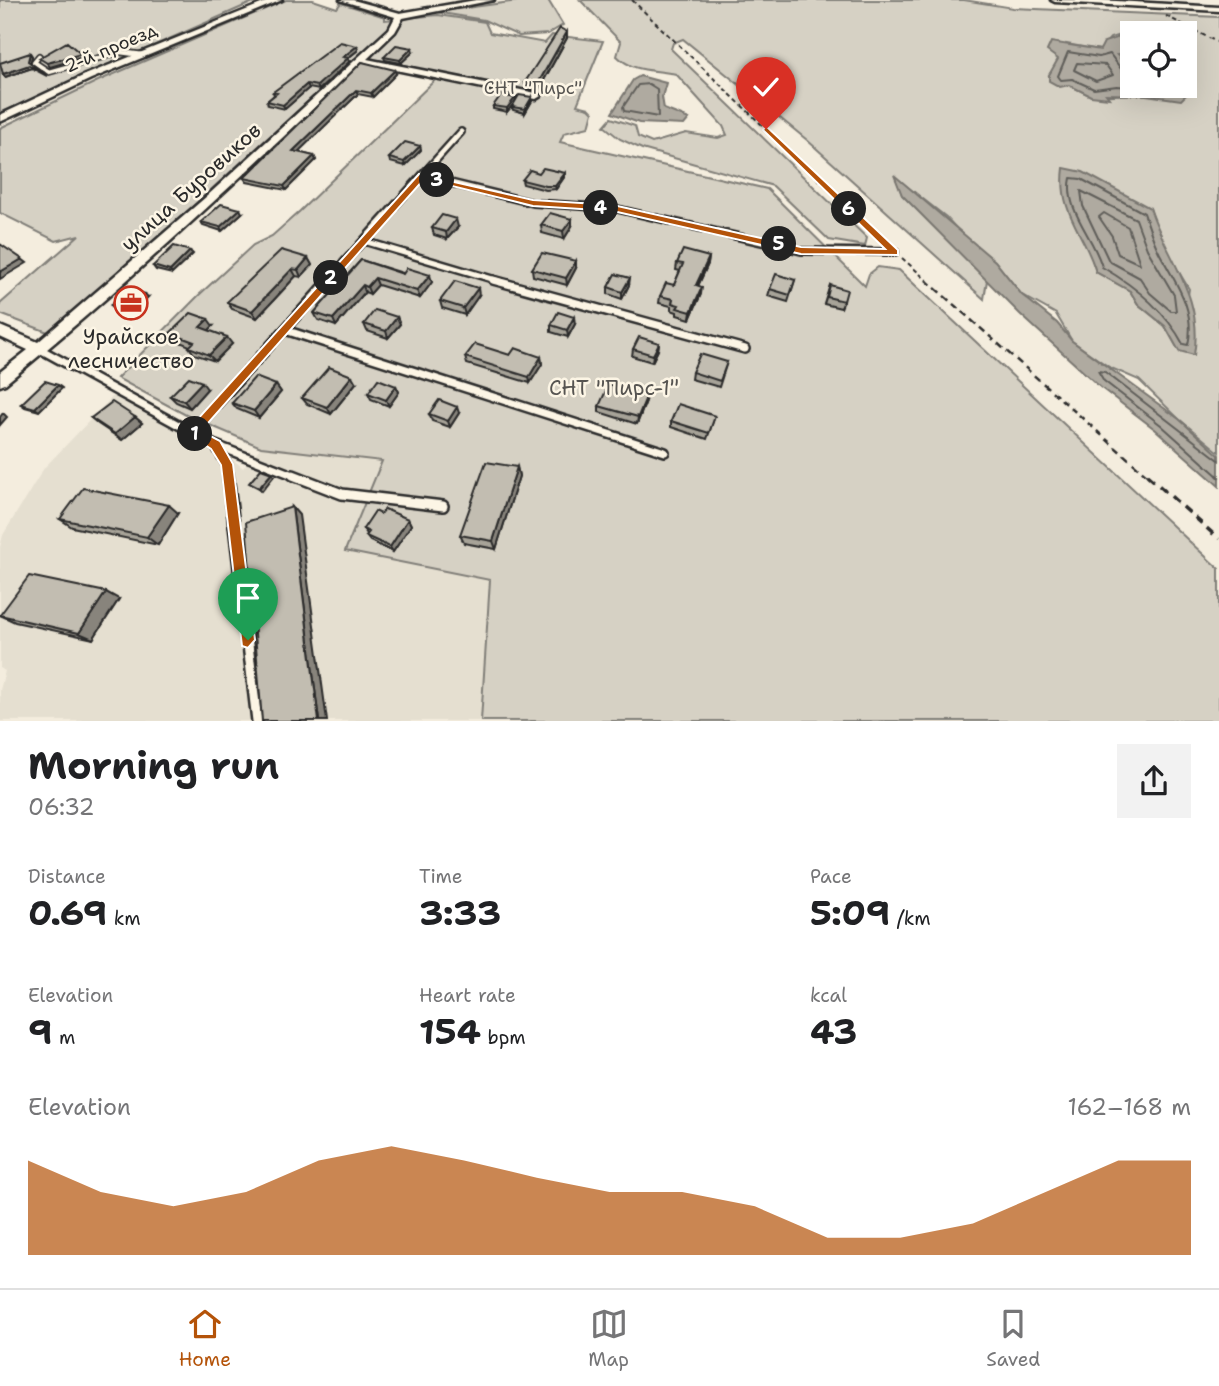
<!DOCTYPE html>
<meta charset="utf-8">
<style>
body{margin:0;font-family:"Shantell Sans",sans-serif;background:#f2f2f2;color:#202124;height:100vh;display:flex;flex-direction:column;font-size:26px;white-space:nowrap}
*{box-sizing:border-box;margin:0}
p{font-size:23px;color:#757577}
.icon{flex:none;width:38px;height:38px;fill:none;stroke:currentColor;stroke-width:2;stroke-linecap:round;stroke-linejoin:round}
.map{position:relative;height:721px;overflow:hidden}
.sheet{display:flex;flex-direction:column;background:#fff;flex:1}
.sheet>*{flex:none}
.buttons{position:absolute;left:1120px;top:21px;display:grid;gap:14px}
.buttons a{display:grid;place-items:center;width:77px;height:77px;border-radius:0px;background:#fff;box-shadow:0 7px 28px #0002;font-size:35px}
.pin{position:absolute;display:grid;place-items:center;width:60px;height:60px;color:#fff;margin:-72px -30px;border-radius:50% 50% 50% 0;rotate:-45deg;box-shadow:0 0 7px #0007}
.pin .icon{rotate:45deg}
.km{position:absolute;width:35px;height:35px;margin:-18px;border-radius:50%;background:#222;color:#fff;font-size:19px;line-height:35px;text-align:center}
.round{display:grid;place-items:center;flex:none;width:74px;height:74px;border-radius:0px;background:#f2f2f2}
.headline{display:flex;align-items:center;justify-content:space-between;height:119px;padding:0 28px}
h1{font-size:38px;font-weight:700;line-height:52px}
.metrics{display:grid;grid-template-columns:repeat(3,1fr);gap:10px;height:119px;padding:7px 28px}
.metrics div{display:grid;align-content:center}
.metrics b{font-size:35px;font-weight:700}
.metrics small{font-size:19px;font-weight:400}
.metrics p{font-size:19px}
.chart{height:196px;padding:14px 28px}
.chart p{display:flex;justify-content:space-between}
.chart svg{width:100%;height:126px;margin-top:7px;fill:#b45309;opacity:.7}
.tab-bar{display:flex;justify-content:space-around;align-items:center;height:98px;border-top:2px solid #e0e0e0;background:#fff;font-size:19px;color:#757577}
.tab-bar a{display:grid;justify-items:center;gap:4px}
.tab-bar .selected{color:#b45309}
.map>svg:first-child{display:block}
.built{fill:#e5dfd0}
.green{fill:#d6d1c4;stroke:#807e78;stroke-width:2;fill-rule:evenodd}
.water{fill:#afaaa0;stroke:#7a7771;stroke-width:2}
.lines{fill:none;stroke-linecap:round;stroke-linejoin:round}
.shore-far1{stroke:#605e5a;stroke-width:2}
.shore{stroke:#605e5a;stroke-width:2.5}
.service-far3-casing{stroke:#2b2b2b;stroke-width:8}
.service-far2-casing{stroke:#2b2b2b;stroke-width:10}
.service-far1-casing{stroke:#2b2b2b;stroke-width:12}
.service-casing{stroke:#2b2b2b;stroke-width:14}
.minor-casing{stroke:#2b2b2b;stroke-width:5}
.path-far2{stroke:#2b2b2b;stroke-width:2;stroke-dasharray:4.5 3.5;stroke-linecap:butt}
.path-far1{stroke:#2b2b2b;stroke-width:2.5;stroke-dasharray:7 5;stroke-linecap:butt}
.path{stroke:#2b2b2b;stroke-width:3.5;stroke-dasharray:9 7;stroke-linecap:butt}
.service-far3{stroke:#fcf5e5;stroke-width:4.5}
.service-far2{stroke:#fcf5e5;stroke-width:5}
.service-far1{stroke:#fcf5e5;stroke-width:7}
.service{stroke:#fcf5e5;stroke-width:9}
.minor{fill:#fcf5e5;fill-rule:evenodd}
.wall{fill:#a7a398;stroke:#2b2b2b;stroke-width:2}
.shaded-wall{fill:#88847c;stroke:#2b2b2b;stroke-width:2}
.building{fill:#c2bdb1;stroke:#2b2b2b;stroke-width:2}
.route{fill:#b45309;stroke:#fff;stroke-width:2}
.labels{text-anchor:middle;stroke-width:5;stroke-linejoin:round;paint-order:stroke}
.far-street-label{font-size:18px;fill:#2b2b2b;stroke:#fcf5e5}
.far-park-label{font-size:18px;fill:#565451;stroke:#fcf5e5}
.street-label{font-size:21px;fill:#2b2b2b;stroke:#fcf5e5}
.poi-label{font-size:21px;fill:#2b2b2b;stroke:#fcf5e5}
.park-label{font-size:21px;fill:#565451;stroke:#fcf5e5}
</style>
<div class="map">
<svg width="1219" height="721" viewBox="0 0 1219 721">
<rect width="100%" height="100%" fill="#f4edde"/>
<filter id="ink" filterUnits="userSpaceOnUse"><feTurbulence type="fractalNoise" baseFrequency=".0143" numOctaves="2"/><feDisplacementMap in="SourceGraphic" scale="14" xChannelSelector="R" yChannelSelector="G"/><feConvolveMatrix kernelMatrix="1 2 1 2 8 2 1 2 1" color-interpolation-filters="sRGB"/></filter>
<g filter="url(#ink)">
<path class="built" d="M 119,390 L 215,445 L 243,468 L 261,447 L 382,461 L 345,551 L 490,580 L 481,721 L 0,721 L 0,690 L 5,671 L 0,668 L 0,547 L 3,535 L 44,468 Z"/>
<path class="green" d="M 0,0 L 258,0 L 0,113 Z
M 286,0 L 313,0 L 337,8 L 341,3 L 385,17 L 385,20 L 438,15 L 485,22 L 490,33 L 545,43 L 552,35 L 603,41 L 577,105 L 589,108 L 593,112 L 589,127 L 564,133 L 560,142 L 767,189 L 865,286 L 869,274 L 878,267 L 899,270 L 1219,569 L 1219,721 L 481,721 L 490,580 L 345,551 L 382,461 L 261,447 L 186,415 L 117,378 L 199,295 L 253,245 L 272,236 L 300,211 L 437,78 L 352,61 L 53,334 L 0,314 L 0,304 L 79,235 L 56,241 L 0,213 L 0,128 L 98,81 Z
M 525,0 L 548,0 L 563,25 L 548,34 L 519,36 L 484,20 L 436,12 Z
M 580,0 L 964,0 L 1013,8 L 1219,17 L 1219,452 L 1179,419 L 1139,380 L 1109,367 L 1072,341 L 1056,314 L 1022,295 L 995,261 L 967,240 L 946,217 L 896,178 L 902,195 L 987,280 L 984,299 L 807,140 L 683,39 L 673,43 L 671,49 L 867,238 L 865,246 L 829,240 L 773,186 L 642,149 L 620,139 L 604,126 L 611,118 L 635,126 L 638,137 L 652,143 L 686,133 L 718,138 L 727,135 L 723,126 L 676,74 C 654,69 634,73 617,56 L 621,42 ZM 1142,28 L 1148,33 L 1185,33 L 1185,86 L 1164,86 L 1184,92 L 1091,96 L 1049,75 L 1058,64 L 1066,44 L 1100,50 L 1110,38 ZM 1150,208 L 1161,242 L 1189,289 L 1179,351 L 1165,326 L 1138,304 L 1130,291 L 1096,272 L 1088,247 Z"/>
<path class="water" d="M 1132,24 L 1148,32 L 1132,33 L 1132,54 L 1117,55 L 1132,71 L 1132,86 C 1152,86 1170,84 1187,94 L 1181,100 L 1146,95 L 1106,94 L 1109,98 L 1091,96 L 1069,85 L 1060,87 L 1049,81 L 1049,75 L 1058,59 L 1047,51 L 1051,42 L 1100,50 L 1104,42 L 1120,37 L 1122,30 Z
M 640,76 L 666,83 L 662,97 L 664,109 L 689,119 L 684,125 L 639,123 L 612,113 L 633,80 Z
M 1064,168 L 1083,172 L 1150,208 C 1168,261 1204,296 1194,355 L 1179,351 L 1165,326 L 1138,304 L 1130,291 L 1096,272 C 1084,232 1058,213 1064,168 Z
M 894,175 L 995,261 L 1022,295 L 1057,323 L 1072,341 L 1179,419 L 1219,455 L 1219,486 L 1156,430 L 1100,387 L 1020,314 L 902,195 Z"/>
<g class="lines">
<path class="shore-far1" d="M 1077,63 L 1106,65 L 1113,75 L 1096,81 L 1074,70 Z
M 1132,76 L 1124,73 L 1110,54 L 1099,57 L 1068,52 L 1058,76 L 1061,80 L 1072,79 L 1094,89 L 1117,86 L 1161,90 L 1165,86
M 649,84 L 657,89 L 658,117 L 624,111 L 623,107 L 638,85 Z
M 1071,178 L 1081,179 L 1144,213 C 1149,227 1153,241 1160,254 C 1176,284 1196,309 1188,345 L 1183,344 C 1165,310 1135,286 1102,267 C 1094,237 1064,210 1071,178 Z
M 1081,191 L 1136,219 L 1147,249 L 1174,295 L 1176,311 L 1171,311 L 1150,293 L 1140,278 L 1109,261 L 1083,206 Z
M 1104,213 L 1128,227 L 1140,264 L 1118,254 L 1112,236 L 1099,217 Z
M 1219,477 L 1161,425 L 1104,381 L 1098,371 L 1105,372 L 1219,460"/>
<path class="shore" d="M 1217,475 L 1219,477"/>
<defs>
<path id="service-far3" d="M 39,56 L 34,62 L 49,72 L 120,52 L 143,55"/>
<path id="service-far2" d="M 422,176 L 533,203 L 613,208 L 801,251 L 895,252
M 364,241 L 499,281
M 327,281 L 461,132"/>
<path id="service-far1" d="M 493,280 L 745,349
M 285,330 L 665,452
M 38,348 L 215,445 L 227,465 L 228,477
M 192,432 L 329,280
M 216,445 L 298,477"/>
<path id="service" d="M 228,475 L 257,721
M 293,475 L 342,494 L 443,506"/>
<path id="minor" d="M 271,0 L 282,0 L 91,79 L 0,122 L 0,115 L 85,75 Z
M 340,0 L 353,0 L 400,13 L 476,0 L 494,0 L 403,18 L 395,32 L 367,59 L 536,93 L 541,96 L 536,99 L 362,63 C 245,173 129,283 5,384 L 0,386 L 0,372 L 28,350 L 0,337 L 0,326 L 38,342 L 207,196 L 389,29 L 395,17 Z
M 1051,0 L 1099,0 L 1219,7 L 1219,11 L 1055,2 Z"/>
</defs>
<use href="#service-far3" class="service-far3-casing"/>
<use href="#service-far2" class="service-far2-casing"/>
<use href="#service-far1" class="service-far1-casing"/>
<use href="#service" class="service-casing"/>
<use href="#minor" class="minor-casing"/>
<path class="path-far2" d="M 632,0 L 884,242
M 1166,16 L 1219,43
M 902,258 L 928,281"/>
<path class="path-far1" d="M 926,280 L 1149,477"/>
<path class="path" d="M 1147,475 L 1219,539"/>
<use href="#service-far3" class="service-far3"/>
<use href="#service-far2" class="service-far2"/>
<use href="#service-far1" class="service-far1"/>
<use href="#service" class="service"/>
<use href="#minor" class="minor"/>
</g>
<path class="wall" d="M 567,32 L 567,38 L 538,91 L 526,88 L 525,82 Z
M 358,50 L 348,58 L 349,62 L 319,90 L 309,88 L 285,109 L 268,105 L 267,101 L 274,95 L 273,92 Z
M 413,52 L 401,63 L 385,60 L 384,57 Z
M 30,53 L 32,56 L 30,63 L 47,76 L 32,68 L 5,77 L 3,74 Z
M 362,62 L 396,74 L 373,97 L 358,94 L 297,152 L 314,156 L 316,160 L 286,190 L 247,182 L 244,178 Z
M 532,97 L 532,101 L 525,113 L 513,110 L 512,107 L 514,103 L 507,112 L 493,109 L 493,106 L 515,98 L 516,101 Z
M 420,146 L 421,150 L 405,166 L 390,162 L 389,158 Z
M 539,173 L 565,173 L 565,176 L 556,189 L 546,190 L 523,184 L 522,180 Z
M 242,213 L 222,231 L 203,225 L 201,222 Z
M 541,225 L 572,226 L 564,239 L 542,233 Z
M 458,227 L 447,239 L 434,235 L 432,228 Z
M 193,254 L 172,274 L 156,270 L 153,266 Z
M 709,257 L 708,264 L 698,286 L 701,294 L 690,319 L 677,315 L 677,312 L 671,310 L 671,306 L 659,303 L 660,296 L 674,285 L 680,271 L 676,270 L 677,263 Z
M 308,258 L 312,265 L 301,277 L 296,276 L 257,318 L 232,309 L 227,302 Z
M 361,260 L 432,282 L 420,298 L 378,285 L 370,294 L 365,292 L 336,326 L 318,320 L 314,313 Z
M 576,268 L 567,285 L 533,276 L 532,269 Z
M 795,280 L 788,302 L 768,296 L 770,289 Z
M 629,285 L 622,299 L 608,294 L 608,287 Z
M 830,285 L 844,301 L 841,308 L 824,304 Z
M 479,295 L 465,315 L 442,308 L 440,301 Z
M 148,297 L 131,314 L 114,309 L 111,305 Z
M 397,317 L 400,324 L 388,338 L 367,331 L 364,324 Z
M 575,324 L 568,337 L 551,332 L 551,325 Z
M 213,326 L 209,330 L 232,344 L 215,361 L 194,354 L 189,347 L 190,346 L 175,340 L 170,333 Z
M 659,343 L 658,350 L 652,362 L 632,356 L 633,349 Z
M 510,355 L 541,357 L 542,364 L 530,383 L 467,364 L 465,357 Z
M 727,362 L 719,387 L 691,379 L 692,372 Z
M 356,383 L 331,414 L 307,404 L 302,398 Z
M 276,385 L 281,392 L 259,418 L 237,409 L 232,403 Z
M 396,386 L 399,392 L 389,406 L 371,399 L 368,393 Z
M 62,388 L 39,411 L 25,407 L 21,404 Z
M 207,389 L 190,408 L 176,402 L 170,396 Z
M 647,395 L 646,401 L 637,424 L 599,412 L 599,406 Z
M 459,413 L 450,427 L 432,421 L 429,414 Z
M 715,416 L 707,439 L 671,427 L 671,421 Z
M 135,417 L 142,423 L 122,440 L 98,424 L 91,418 Z
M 517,467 L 519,476 L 496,549 L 464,543 L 460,535 Z
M 178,513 L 158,545 L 72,527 L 60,519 Z
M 408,519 L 411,525 L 393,552 L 370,541 L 366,536 L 367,534 L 363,529 Z
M 119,599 L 93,639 L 15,622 L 0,615 Z"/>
<path class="shaded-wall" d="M 567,32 L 567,38 L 538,91 L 537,85 Z
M 357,46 L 358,50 L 348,58 L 349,62 L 319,90 L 317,86 L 343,57 Z
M 412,48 L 413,52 L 401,63 L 400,60 Z
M 30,53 L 32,56 L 30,65 L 28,61 Z
M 81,54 L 84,57 L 50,67 L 47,63 Z
M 29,65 L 32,68 L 5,77 L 3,74 Z
M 395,70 L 396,74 L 373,97 L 371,93 Z
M 307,84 L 309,88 L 285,109 L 283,105 Z
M 356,90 L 358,94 L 295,155 L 293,151 Z
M 532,97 L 532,101 L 525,113 L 525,109 Z
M 515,98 L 516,101 L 507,112 L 507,108 Z
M 420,146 L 421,150 L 405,166 L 404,162 Z
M 314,156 L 316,160 L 286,190 L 284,186 Z
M 565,173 L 565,176 L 556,189 L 555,186 Z
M 240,209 L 242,213 L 222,231 L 220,227 Z
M 456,219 L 458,227 L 447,239 L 446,232 Z
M 572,219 L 572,226 L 564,239 L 563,231 Z
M 190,251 L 193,254 L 172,274 L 170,271 Z
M 709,257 L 708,264 L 695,292 L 696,285 Z
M 308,258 L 312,265 L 301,277 L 298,270 Z
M 22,259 L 27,263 L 0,279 L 0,272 Z
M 576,261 L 576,268 L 567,285 L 566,278 Z
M 292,269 L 296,276 L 257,318 L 252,311 Z
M 430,275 L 432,282 L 420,298 L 417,291 Z
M 375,278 L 378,285 L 370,294 L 367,287 Z
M 630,278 L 629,285 L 622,299 L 622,292 Z
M 363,285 L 365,292 L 336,326 L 333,319 Z
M 702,287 L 701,294 L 690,319 L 691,312 Z
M 478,288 L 479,295 L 465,315 L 463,308 Z
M 145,294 L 148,297 L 131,314 L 128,310 Z
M 397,317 L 400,324 L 388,338 L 386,331 Z
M 574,317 L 575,324 L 568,337 L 567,330 Z
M 208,319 L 213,326 L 205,334 L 200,327 Z
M 227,337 L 232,344 L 215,361 L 209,355 Z
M 659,343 L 658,350 L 652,362 L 653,355 Z
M 541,357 L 542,364 L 530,383 L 529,377 Z
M 352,376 L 356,383 L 331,414 L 327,407 Z
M 202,382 L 207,389 L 190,408 L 184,401 Z
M 58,385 L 62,388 L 39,411 L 35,408 Z
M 276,385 L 281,392 L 259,418 L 254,411 Z
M 396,386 L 399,392 L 389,406 L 386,400 Z
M 647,395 L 646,401 L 637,424 L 638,417 Z
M 457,407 L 459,413 L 450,427 L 448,421 Z
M 3,413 L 7,417 L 0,425 L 0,417 Z
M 135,417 L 142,423 L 122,440 L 115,434 Z
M 517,467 L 519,476 L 496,549 L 493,541 Z
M 272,473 L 274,476 L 262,491 L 259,488 Z
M 169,505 L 178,513 L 158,545 L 147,537 Z
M 292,507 L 299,515 L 327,721 L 319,721 Z
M 408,519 L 411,525 L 393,552 L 390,547 Z
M 106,592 L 119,599 L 93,639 L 79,633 Z"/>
<path class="building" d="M 560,28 L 567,32 L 537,85 L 525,82 Z
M 67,42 L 81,54 L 47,63 L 39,58 Z
M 340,42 L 357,46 L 343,57 L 348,58 L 317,86 L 307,84 L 283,105 L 267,101 L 277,93 L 273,92 Z
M 396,45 L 412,48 L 400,60 L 384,57 Z
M 30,53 L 28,61 L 45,73 L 29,65 L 3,74 L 0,63 Z
M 362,62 L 395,70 L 371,93 L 356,90 L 293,151 L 314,156 L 284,186 L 244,178 Z
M 501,95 L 515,98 L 507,108 L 493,106 Z
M 519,95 L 532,97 L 525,109 L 512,107 Z
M 405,142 L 420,146 L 404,162 L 389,158 Z
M 543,168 L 565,173 L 555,186 L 546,186 L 522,180 L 530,170 L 539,173 Z
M 221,204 L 240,209 L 220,227 L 201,222 Z
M 550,213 L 572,219 L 563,231 L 541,225 Z
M 442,215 L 456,219 L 446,232 L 432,228 Z
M 0,244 L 22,259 L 0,272 Z
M 174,246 L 190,251 L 170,271 L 153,266 Z
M 281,250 L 308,258 L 298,270 L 292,269 L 252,311 L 227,302 Z
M 683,250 L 709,257 L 696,285 L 702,287 L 691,312 L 677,308 L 679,305 L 672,303 L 673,299 L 660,296 L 666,283 L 674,285 L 683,264 L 677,263 Z
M 542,253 L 576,261 L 566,278 L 532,269 Z
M 361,260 L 403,274 L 407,268 L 430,275 L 417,291 L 375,278 L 367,287 L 363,285 L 333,319 L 314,313 Z
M 615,274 L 630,278 L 622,292 L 608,287 Z
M 776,274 L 795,280 L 790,295 L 770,289 Z
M 455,281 L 478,288 L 463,308 L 440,301 Z
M 830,285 L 847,290 L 844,301 L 827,297 Z
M 129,289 L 145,294 L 128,310 L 111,305 Z
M 375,310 L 397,317 L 386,331 L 364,324 Z
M 558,312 L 574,317 L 567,330 L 551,325 Z
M 191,313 L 208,319 L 200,327 L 227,337 L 209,355 L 189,347 L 194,342 L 170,333 Z
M 639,337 L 659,343 L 653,355 L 633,349 Z
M 475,344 L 510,355 L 515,348 L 541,357 L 529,377 L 465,357 Z
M 700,354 L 727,362 L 720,381 L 692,372 Z
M 329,367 L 352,376 L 327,407 L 302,398 Z
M 189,377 L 202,382 L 184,401 L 170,396 Z
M 255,377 L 276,385 L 254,411 L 232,403 Z
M 378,379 L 396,386 L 386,400 L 368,393 Z
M 45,381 L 58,385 L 35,408 L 21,404 Z
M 609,384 L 647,395 L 638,417 L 599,406 Z
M 439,400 L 457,407 L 448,421 L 429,414 Z
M 112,402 L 135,417 L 115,434 L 91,418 Z
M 678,404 L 715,416 L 709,433 L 671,421 Z
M 486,462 L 517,467 L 493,541 L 460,535 Z
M 261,469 L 272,473 L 259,488 L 249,483 Z
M 83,488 L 169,505 L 147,537 L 60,519 Z
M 292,507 L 319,721 L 262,721 L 246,522 Z
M 385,509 L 408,519 L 390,547 L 366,536 L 369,532 L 363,529 L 375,511 L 381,514 Z
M 29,576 L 106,592 L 79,633 L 0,615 Z"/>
</g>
<path class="route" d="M 766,126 L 898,250 L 898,255 L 801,254 L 613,211 L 533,206 L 424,179 L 201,431 L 220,441 L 233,464 L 255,640 L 248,648 L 242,646 L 221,465 L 211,449 L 186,432 L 419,174 L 533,200 L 613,205 L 801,247 L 885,249 L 763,130 Z"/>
<defs>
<symbol id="office-ring" viewBox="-11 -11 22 22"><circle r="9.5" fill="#fcf5e5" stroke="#c8321e" stroke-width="1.5"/><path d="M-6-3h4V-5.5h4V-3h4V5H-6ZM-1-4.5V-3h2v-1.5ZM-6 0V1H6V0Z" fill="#c8321e"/></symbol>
</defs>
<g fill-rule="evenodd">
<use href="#office-ring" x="112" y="284" width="38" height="38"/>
</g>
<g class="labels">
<g class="far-street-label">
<text transform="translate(111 48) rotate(-23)" y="6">2-й проезд</text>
</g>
<g class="far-park-label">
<text x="533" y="94">СНТ "Пирс"</text>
</g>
<g class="street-label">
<text transform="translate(191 187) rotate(-42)" y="7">улица Буровиков</text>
</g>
<g class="poi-label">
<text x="131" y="344">Урайское<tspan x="131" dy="24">лесничество</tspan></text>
</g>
<g class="park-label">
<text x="614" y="395">СНТ "Пирс-1"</text>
</g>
</g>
</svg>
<div class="buttons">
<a><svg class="icon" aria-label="locate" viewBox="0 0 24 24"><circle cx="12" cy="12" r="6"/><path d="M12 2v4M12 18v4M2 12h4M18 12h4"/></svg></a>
</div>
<div class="pin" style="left:248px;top:640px;background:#1e9e55"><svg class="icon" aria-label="arrive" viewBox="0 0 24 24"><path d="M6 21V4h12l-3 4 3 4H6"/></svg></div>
<div class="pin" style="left:766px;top:129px;background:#d93025"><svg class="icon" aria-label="check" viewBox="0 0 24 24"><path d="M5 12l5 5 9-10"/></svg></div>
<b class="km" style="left:195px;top:434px">1</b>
<b class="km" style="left:331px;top:278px">2</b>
<b class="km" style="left:437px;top:180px">3</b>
<b class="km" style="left:601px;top:208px">4</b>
<b class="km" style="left:779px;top:244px">5</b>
<b class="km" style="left:849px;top:209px">6</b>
</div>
<section class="sheet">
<div class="headline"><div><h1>Morning run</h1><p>06:32</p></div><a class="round"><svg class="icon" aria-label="share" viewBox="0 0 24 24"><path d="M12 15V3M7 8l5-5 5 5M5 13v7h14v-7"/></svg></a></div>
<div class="metrics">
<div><p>Distance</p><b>0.69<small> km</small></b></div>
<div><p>Time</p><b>3:33</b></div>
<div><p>Pace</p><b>5:09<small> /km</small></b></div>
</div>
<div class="metrics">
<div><p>Elevation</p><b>9<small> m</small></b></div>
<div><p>Heart rate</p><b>154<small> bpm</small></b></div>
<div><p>kcal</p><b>43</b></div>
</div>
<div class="chart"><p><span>Elevation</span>162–168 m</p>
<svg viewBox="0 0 160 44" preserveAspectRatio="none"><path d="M0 44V11L10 22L20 27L30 22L40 11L50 6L60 11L70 17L80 22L90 22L100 27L110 38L120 38L130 33L140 22L150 11L160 11V44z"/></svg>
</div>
</section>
<nav class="tab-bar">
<a class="selected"><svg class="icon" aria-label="home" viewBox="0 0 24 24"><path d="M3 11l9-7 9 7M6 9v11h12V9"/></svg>Home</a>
<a><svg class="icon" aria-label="map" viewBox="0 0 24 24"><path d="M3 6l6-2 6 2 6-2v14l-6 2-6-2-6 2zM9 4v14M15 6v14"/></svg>Map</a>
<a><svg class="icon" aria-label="saved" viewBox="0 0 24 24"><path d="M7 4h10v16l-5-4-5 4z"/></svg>Saved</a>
</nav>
